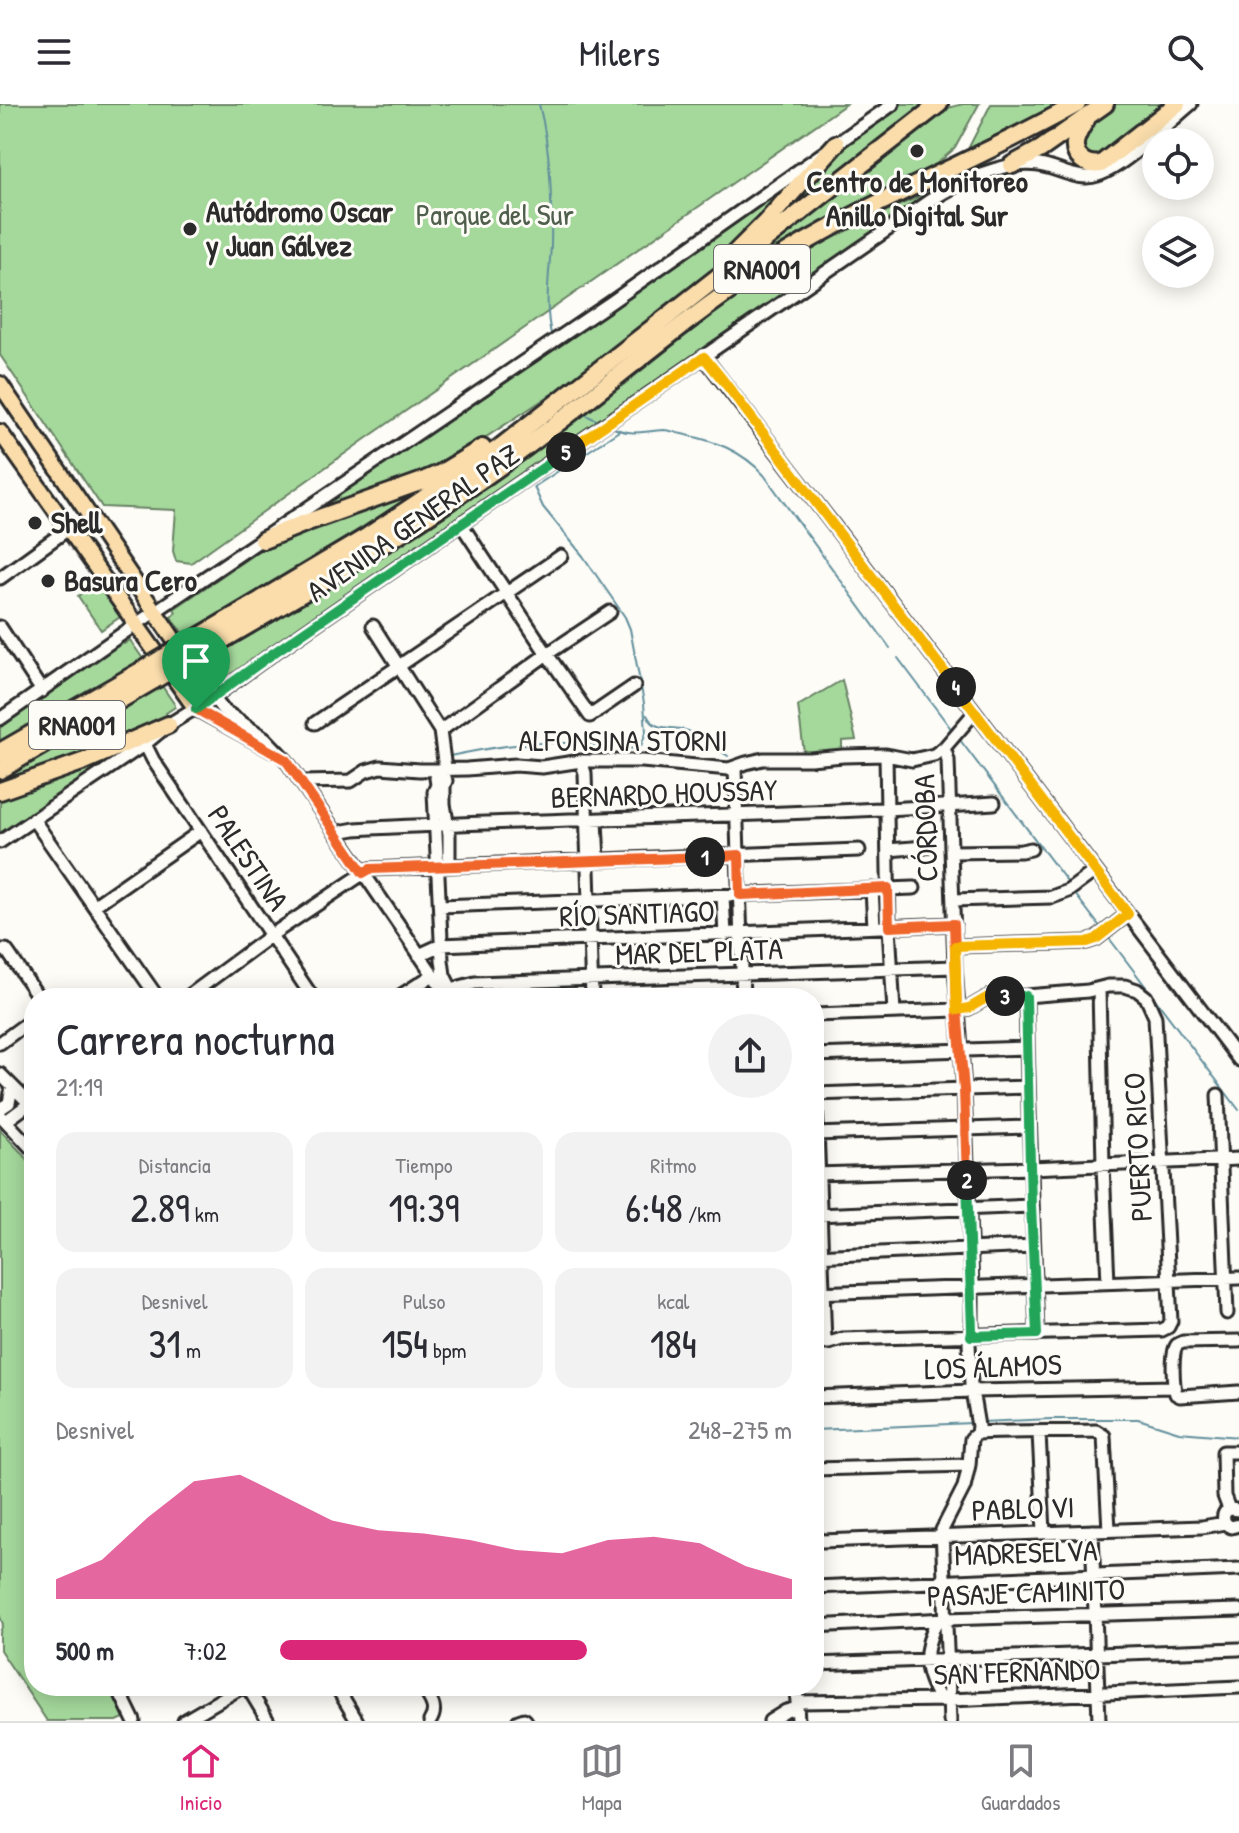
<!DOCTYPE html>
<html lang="es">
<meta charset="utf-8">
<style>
body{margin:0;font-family:"Patrick Hand",sans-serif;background:#f2f2f3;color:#2b2b33;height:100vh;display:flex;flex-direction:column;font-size:30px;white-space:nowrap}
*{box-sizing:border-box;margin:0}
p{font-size:26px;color:#7c7c81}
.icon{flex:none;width:44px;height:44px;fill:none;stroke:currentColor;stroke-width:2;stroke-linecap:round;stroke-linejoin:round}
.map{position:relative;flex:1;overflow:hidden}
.side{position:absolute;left:24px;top:884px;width:800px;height:708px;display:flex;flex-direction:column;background:#fff;border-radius:32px;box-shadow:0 4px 20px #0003}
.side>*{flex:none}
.buttons{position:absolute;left:1142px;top:24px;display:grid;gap:16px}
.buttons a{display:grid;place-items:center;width:72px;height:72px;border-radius:50%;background:#fff;box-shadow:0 4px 20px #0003;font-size:40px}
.pin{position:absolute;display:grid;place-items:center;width:68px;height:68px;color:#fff;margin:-82px -34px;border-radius:50% 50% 50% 0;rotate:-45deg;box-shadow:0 0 8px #0007}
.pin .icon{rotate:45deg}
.km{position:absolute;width:40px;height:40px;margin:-20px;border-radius:50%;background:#222;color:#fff;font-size:22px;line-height:40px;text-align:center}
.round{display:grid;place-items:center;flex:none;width:84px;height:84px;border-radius:42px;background:#f2f2f3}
.summary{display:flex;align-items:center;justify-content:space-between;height:136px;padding:0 32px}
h1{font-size:44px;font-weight:600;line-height:60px}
.figures{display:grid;grid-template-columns:repeat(3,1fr);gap:12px;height:136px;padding:8px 32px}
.figures div{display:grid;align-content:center;border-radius:20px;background:#f2f2f3;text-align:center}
.figures b{font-size:40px;font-weight:600}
.figures small{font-size:22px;font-weight:400}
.figures p{font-size:22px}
.chart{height:224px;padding:16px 32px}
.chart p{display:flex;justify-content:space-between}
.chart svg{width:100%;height:144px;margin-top:8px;fill:#db2777;opacity:.7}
ul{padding:0 32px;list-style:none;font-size:26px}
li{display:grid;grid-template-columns:128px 96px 1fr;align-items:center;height:60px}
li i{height:20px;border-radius:10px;background:#db2777}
header{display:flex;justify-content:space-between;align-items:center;height:104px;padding:0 32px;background:#fff;font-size:36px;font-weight:600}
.tabs{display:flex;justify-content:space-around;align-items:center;height:112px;border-top:2px solid #e1e1e2;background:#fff;font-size:22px;color:#7c7c81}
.tabs a{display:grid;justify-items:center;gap:4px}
.tabs .current{color:#db2777}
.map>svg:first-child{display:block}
.green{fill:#a5d99c;stroke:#688264;stroke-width:2}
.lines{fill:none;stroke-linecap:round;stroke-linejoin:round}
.stream{stroke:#628f9c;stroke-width:2}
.minor-casing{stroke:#2b2b2b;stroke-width:17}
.major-casing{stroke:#2b2b2b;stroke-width:20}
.highway-casing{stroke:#2b2b2b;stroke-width:22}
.minor{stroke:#fdfcf7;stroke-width:11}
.major{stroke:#faddab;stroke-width:14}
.highway{stroke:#faddab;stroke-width:16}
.highway-bridge-casing{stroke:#2b2b2b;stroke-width:22;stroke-linecap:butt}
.highway-bridge{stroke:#faddab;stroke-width:16}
.split-1-casing{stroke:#fff;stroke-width:16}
.split-2-casing{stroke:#fff;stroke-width:16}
.split-3-casing{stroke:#fff;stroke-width:16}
.split-4-casing{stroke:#fff;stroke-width:16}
.split-5-casing{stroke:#fff;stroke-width:16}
.split-6-casing{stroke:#fff;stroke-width:16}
.split-1{stroke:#f0652b;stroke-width:10}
.split-2{stroke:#f0652b;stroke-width:10}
.split-3{stroke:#22a559;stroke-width:10}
.split-4{stroke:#f5b400;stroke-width:10}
.split-5{stroke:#f5b400;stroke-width:10}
.split-6{stroke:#22a559;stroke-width:10}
.poi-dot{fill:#2b2b2b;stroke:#fdfcf7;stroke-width:3}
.labels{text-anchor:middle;stroke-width:6;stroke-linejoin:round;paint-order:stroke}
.shield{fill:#fdfcf7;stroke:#6a6a68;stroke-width:2}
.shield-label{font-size:28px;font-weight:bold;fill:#2b2b2b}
.poi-label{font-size:30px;font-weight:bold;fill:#2b2b2b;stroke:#fdfcf7;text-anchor:start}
.park-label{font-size:30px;fill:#505f4d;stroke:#fdfcf7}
.street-label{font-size:30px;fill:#2b2b2b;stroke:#fdfcf7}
</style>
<header><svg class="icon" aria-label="menu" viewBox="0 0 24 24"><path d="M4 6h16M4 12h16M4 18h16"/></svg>Milers<svg class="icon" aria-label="search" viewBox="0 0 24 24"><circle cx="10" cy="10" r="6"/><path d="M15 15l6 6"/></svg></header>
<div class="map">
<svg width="1239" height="1617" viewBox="0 0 1239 1617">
<rect width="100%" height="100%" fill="#fdfcf7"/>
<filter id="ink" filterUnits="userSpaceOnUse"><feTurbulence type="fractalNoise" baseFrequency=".0125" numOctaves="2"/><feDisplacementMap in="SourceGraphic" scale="16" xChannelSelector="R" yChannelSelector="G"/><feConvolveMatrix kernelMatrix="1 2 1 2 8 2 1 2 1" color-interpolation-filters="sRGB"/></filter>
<g filter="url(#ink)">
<path class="green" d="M 0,0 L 846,0 L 364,336 L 191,459 L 176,457 L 173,447 L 176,406 L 102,403 L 0,251 Z
M 901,0 L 923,0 L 775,118 L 843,42 Z
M 963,0 L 979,0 L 955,44 L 931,65 L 709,193 L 679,214 L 944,5 Z
M 991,0 L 1062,0 L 966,49 Z
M 1116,0 L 1170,0 L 1101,54 L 1083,51 L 1080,36 L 1091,21 Z
M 800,71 L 736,146 L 652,215 L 567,280 L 448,358 L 295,419 Z
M 930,88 L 223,578 L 215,577 L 203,559 C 304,500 407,442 501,373 C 544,342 586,310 627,278 C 673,241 719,204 768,172 C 819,140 874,111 930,88 Z
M 435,377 L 309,457 L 184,531 L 171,513 L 176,508 L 174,505 L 276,435 Z
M 99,477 L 123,511 L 101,526 L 78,492 Z
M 130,536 L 143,555 L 0,638 L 0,621 L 121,538 L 124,540 Z
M 842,576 L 856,636 L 842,637 L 842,648 L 804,649 L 798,602 Z
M 162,582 L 175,601 L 175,603 L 166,609 L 168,613 L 147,626 L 0,684 L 0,677 Z
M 124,646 L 0,731 L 0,692 Z
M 0,1026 L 34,1062 L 34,1582 L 110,1582 L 124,1614 L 117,1617 L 47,1617 L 0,1546 L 0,1529 L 3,1520 L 0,1513 Z"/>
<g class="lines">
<path class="stream" d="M 539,0 C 551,47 552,93 551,142 C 549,173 544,204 552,234
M 586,311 L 600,318
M 609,322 C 632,333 641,327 664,326 C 670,326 676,329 682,330 C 715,337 741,346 764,371 L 890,544
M 898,554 L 952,626
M 647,611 C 656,630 672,620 688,627 C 702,633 715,644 728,652
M 960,636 L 1068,779
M 450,652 C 488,644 528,637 567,639 C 590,640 613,643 636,645 L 641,642 L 646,628 L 644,599 L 630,525 L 625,513 L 583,452 L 543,403 L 534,383 L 619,327
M 1075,790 L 1101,824
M 1109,834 L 1239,1006
M 982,1318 L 1051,1315 L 1138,1315 L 1179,1328 L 1239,1333
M 814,1326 L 972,1319"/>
<defs>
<path id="minor" d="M 704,253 L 834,422 L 1239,956
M 461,420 L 547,550 L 590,612 L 634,582
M 0,474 L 68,425
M 373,522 L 440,627 L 445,665
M 0,523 L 42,587
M 213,593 L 223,606 L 265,634 L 286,656 L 449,894
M 196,605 L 272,647
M 0,615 L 135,521 L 610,199 L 893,0
M 315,619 L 561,452
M 440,627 L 547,550 L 610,508
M 145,640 L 153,656 L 313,894
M 944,644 L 948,656 L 955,863 L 964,986 L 972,1184 L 972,1227 L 969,1239 L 971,1281 L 978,1322 L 977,1329 L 971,1335 L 969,1361 L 964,1383 L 942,1426 L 950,1617
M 886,651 L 889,823 L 894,908
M 581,657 L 585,669 L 592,894
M 735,664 L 743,894
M 302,678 L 351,677 L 366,667 L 380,663 L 419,666 L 467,665 L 516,661 L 542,663 L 581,657 L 642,657 L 729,665 L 746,659 L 763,655 L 810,655 L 843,652 L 886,651 L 912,656 L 934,651 L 944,644 L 975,608
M 437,681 L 444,681 L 446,677 L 445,673 L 440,671 L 436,674 L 437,681 L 434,688 L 442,856 L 444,871 L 452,887
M 444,681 L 444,700 L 449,730 L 449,762
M 33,715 L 158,894
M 596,717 L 598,756
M 337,731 L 344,727 L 355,725 C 568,713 781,713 994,699
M 0,738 L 145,640 L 168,621 L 213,593 L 275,548 L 929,97 C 960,78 1001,56 1039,61 C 1059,64 1078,78 1098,71 C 1124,63 1168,19 1191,0
M 888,746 L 925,743
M 951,748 L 1021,747 L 1031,745
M 872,785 L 874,823
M 723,792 L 725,831
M 953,796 L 1052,793 L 1068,787 L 1095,767
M 95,801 L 201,727
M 440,802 L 914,784
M 955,842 L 1087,838 L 1096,835 L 1128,810
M 0,846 L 6,846 L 9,850 L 39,894
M 419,851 L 441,841 L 954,820
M 1099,885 L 1103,1061 L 1108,1179
M 447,891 L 460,883 L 475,879 L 955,863
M 1026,892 C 1028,1005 1033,1117 1037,1230
M 186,894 L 270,832 L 370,765 L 859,746
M 397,894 L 433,871
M 814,911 L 957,906 L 969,904 L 988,893 L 1026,892 L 1088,887 L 1108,882 L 1125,882 L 1137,886 L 1146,893 L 1155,913 L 1171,1217 L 1168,1223 L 1162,1226 L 842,1235 L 829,1239 L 814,1238
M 0,939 L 34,914
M 814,942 L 825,1239
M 814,951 L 1027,944
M 0,970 L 30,1000
M 814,990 L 1028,983
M 1218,991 L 1227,1209
M 0,1005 L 9,999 L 12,983
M 0,1011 L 34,1047
M 6,1017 L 33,997
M 814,1030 L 1030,1023
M 814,1070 L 1031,1064 L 1239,1055
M 816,1111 L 1031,1102
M 814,1152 L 1033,1142
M 814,1189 L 1239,1174
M 1239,1237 L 1183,1238 C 1181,1239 1178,1240 1177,1241 C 1171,1248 1173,1282 1176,1290 L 1180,1292 L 1239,1288
M 814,1293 L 972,1287 L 1174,1283
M 977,1329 C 1017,1327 1056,1328 1096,1327 L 1104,1332 L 1109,1426
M 1039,1329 L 1044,1428
M 814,1365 L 969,1361
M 1229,1405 L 1224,1392 L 1223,1348 L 1239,1348
M 1239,1406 L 1229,1405 C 1221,1410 1222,1419 1231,1423 L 1239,1421
M 1092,1427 L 1099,1617
M 814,1430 L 821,1437 L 1202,1423 L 1225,1419
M 814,1483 L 1239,1465
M 937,1516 C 923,1547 922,1565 940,1595
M 814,1522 L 946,1515 L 1239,1506
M 814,1560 L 1239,1545
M 117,1582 L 134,1617
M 247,1582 L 268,1617
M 336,1582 L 357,1617
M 422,1582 C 429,1594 439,1604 430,1617
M 796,1582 L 798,1617
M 797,1598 L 950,1596 L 1239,1583
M 184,1617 L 244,1582
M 518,1617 L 524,1615 L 526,1617
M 770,1617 L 786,1607 L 797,1604"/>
<path id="major" d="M 0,280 L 213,593
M 0,328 L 196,605"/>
<path id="highway" d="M 1087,14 C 1079,27 1067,44 1082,56 C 1088,61 1094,61 1101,60 L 1177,0
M 1012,61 L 1041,45 L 1105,0
M 731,153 L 764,120 L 836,40
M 263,436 L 305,419 L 420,378 L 441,369 L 482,344
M 192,537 L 368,432 L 498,345 L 939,0
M 200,549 C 309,486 417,423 518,349 C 600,289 676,221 760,166 C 860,100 973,59 1077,0
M 0,648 L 146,564
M 0,666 L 154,576
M 0,687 L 85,657 L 168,621"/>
</defs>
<use href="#minor" class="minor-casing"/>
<use href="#major" class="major-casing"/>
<use href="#highway" class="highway-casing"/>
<use href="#minor" class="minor"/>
<use href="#major" class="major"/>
<use href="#highway" class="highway"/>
<defs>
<path id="highway-bridge" d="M 146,564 L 192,537
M 154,576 L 200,549"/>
</defs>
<use href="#highway-bridge" class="highway-bridge-casing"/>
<use href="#highway-bridge" class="highway-bridge"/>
</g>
</g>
<g class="lines" filter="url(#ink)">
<defs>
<path id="split-1" d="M 196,605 L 286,656 L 363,769 L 370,765 L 705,753"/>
<path id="split-2" d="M 705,753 L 739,751 L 740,791 L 888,784 L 889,823 L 954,820 L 957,906 L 964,986 L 967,1076"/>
<path id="split-3" d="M 967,1076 L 972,1227 L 971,1232 L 1037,1230 L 1031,1102 L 1026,892 L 1005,892"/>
<path id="split-4" d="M 956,583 L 1128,810 L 1096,835 L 1087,838 L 955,842 L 957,906 L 969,904 L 988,893 L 1005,892"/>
<path id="split-5" d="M 566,348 L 704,253 L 722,275 L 956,583"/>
<path id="split-6" d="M 196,605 L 275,548 L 566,348"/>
</defs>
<use href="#split-1" class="split-1-casing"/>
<use href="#split-2" class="split-2-casing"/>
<use href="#split-3" class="split-3-casing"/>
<use href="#split-4" class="split-4-casing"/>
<use href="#split-5" class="split-5-casing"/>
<use href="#split-6" class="split-6-casing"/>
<use href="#split-1" class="split-1"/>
<use href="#split-2" class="split-2"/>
<use href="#split-3" class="split-3"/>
<use href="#split-4" class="split-4"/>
<use href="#split-5" class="split-5"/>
<use href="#split-6" class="split-6"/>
</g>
<g class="poi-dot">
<circle cx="917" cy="47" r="8"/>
<circle cx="190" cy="125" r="8"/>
<circle cx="35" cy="419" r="8"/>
<circle cx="48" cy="477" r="8"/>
</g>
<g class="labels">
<g class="shield">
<rect x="714" y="141" width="96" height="48" rx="6"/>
<rect x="29" y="597" width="96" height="48" rx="6"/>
</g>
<g class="shield-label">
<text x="762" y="175">RNA001</text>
<text x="77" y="631">RNA001</text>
</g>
<g class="poi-label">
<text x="917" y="88" text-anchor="middle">Centro de Monitoreo<tspan x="917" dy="34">Anillo Digital Sur</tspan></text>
<text x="206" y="118">Autódromo Oscar<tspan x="206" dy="34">y Juan Gálvez</tspan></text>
<text x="51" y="429">Shell</text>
<text x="64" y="487">Basura Cero</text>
</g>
<g class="park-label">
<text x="495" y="121">Parque del Sur</text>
</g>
<g class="street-label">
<text transform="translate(413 419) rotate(-35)" y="10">AVENIDA GENERAL PAZ</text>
<text x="623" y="647">ALFONSINA STORNI</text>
<text transform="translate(664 690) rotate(-2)" y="10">BERNARDO HOUSSAY</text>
<text transform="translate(926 724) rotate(-92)" y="10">CÓRDOBA</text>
<text transform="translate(248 754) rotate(56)" y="10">PALESTINA</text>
<text transform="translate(637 810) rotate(-2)" y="10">RÍO SANTIAGO</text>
<text transform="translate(699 848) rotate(-2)" y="10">MAR DEL PLATA</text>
<text transform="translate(1138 1043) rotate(-93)" y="10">PUERTO RICO</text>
<text transform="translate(993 1263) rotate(-2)" y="10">LOS ÁLAMOS</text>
<text transform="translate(1023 1405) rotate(-2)" y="10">PABLO VI</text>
<text transform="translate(1026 1449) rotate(-2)" y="10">MADRESELVA</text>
<text transform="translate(1026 1489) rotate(-2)" y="10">PASAJE CAMINITO</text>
<text transform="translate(1017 1568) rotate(-2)" y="10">SAN FERNANDO</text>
</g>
</g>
</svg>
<div class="buttons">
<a><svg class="icon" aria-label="locate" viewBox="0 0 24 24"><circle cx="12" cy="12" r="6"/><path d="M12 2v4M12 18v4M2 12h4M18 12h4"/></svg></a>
<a><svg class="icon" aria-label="layers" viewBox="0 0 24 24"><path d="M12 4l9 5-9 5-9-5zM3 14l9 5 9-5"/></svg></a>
</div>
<div class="pin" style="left:196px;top:605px;background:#1e9e55"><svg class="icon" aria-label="arrive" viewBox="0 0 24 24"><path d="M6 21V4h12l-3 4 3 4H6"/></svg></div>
<b class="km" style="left:705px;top:753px">1</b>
<b class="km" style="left:967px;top:1076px">2</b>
<b class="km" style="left:1005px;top:892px">3</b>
<b class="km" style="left:956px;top:583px">4</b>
<b class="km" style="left:566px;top:348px">5</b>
<section class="side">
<div class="summary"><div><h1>Carrera nocturna</h1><p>21:19</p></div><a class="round"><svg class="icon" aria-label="share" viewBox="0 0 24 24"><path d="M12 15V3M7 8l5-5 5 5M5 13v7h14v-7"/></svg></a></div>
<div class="figures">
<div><p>Distancia</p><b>2.89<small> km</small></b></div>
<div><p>Tiempo</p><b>19:39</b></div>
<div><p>Ritmo</p><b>6:48<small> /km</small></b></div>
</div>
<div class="figures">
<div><p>Desnivel</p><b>31<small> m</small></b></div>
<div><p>Pulso</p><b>154<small> bpm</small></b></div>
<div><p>kcal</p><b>184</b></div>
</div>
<div class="chart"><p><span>Desnivel</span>248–275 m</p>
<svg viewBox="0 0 160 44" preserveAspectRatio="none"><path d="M0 44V38L10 32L20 19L30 8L40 6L50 13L60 20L70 23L80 24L90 26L100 29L110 30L120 26L130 25L140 27L150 34L160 38V44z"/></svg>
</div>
<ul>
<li><b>500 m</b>7:02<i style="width:60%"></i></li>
</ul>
</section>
</div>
<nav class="tabs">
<a class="current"><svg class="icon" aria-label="home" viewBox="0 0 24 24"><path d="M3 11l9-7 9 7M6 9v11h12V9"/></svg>Inicio</a>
<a><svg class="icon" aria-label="map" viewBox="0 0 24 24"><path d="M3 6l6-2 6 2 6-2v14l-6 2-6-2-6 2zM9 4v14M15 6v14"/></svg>Mapa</a>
<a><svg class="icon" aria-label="saved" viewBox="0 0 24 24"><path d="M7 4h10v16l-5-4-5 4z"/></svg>Guardados</a>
</nav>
